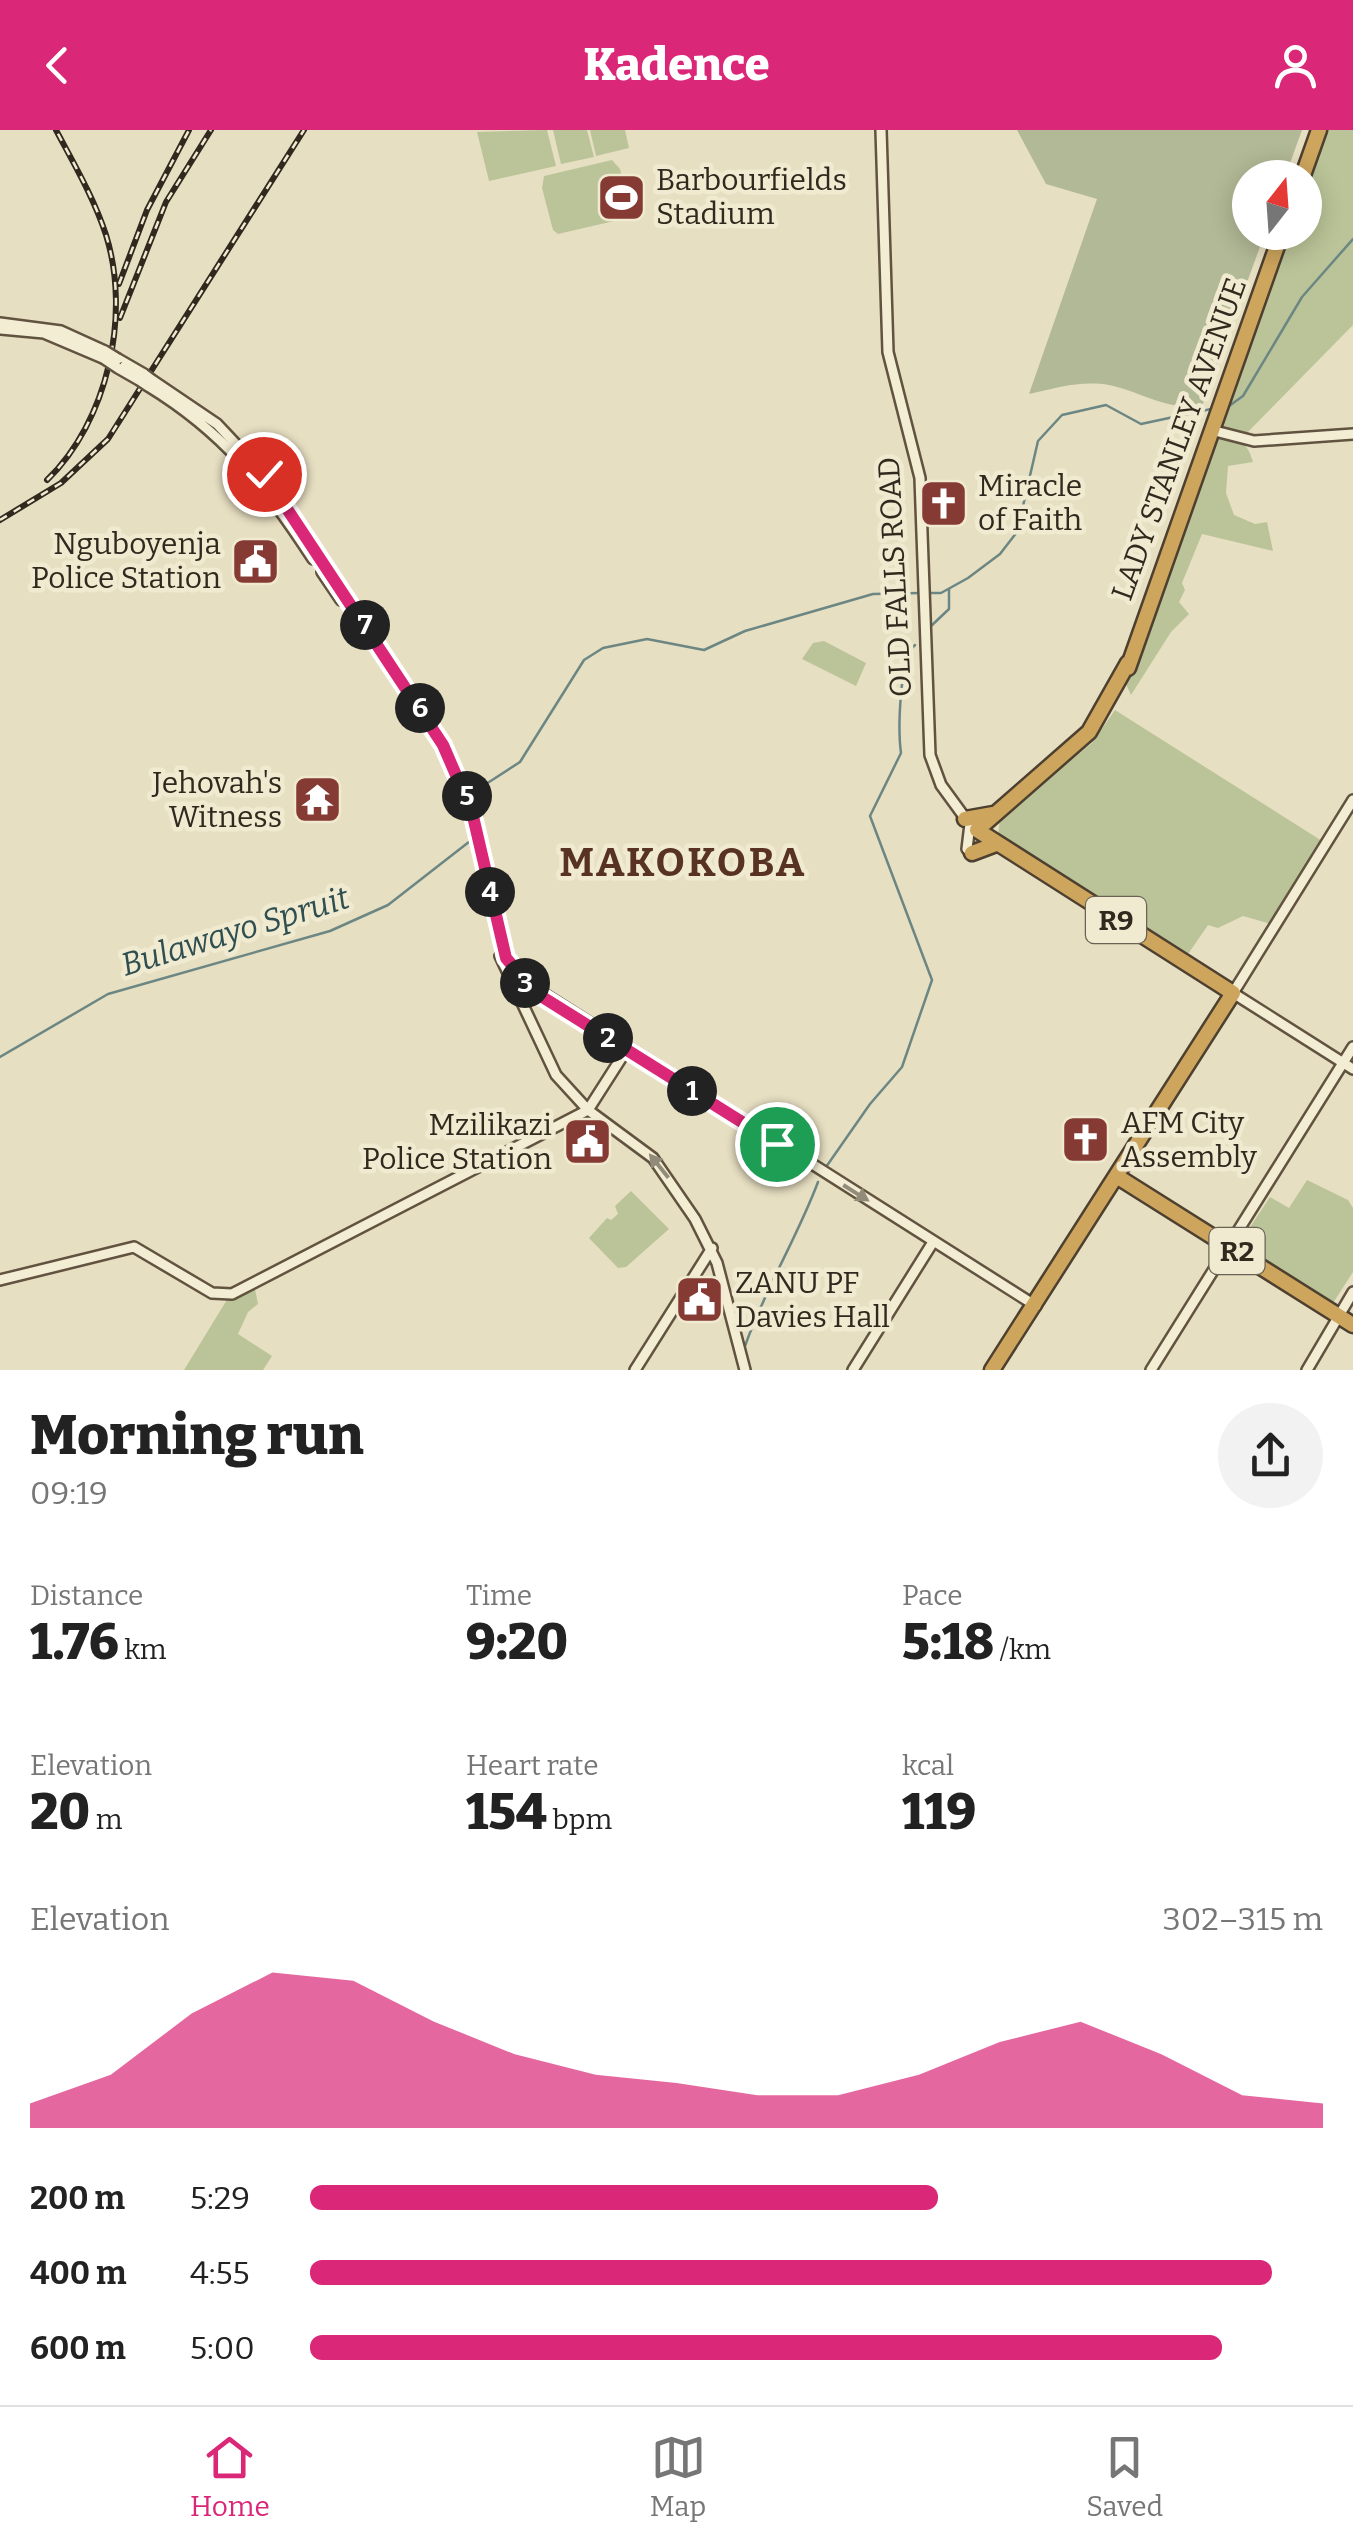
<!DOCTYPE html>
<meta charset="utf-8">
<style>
body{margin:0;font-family:Bitter,serif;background:#f2f2f2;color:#222;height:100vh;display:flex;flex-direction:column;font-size:38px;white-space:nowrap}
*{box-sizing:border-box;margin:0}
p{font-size:32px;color:#767676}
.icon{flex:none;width:55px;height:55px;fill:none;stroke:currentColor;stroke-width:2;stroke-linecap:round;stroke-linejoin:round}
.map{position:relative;height:1240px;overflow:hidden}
.details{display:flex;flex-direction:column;background:#fff;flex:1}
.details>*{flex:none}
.needle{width:65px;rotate:17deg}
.fabs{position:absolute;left:1232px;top:30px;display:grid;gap:20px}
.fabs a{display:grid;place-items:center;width:90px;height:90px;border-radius:50%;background:#fff;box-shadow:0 5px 25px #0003;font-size:50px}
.pin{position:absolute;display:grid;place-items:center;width:85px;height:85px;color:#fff;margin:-42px;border:5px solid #fff;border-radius:50%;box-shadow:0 2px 10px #0007}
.km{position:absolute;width:50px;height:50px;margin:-25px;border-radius:50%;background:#222;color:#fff;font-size:28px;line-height:50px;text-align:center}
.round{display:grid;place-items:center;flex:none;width:105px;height:105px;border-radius:52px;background:#f2f2f2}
.summary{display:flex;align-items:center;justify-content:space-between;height:170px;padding:0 30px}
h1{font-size:55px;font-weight:800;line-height:75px}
.metrics{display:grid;grid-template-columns:repeat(3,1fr);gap:15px;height:170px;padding:10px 30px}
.metrics div{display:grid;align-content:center}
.metrics b{font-size:50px;font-weight:800}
.metrics small{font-size:28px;font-weight:400}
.metrics p{font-size:28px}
.chart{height:280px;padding:20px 30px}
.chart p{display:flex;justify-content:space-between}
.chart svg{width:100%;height:180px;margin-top:10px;fill:#db2777;opacity:.7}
ul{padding:0 30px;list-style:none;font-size:32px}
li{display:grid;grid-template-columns:160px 120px 1fr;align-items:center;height:75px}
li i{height:25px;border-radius:12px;background:#db2777}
header{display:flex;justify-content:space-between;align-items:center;height:130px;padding:0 30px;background:#db2777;color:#fff;font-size:45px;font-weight:800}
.menu{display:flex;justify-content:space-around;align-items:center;height:140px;border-top:2px solid #e0e0e0;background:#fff;font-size:28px;color:#767676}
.menu a{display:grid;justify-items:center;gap:5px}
.menu .active{color:#db2777}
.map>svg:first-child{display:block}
.green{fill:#bbc498}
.cemetery{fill:#b2b996}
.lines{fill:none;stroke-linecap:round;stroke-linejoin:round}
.stream{stroke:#6c8783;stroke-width:2.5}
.secondary-casing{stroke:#61533f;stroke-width:14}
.highway-casing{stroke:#4d4030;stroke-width:19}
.secondary{stroke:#f3edd4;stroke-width:9}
.highway{stroke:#cda55d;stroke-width:14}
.rail-casing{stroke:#31291e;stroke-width:6}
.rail{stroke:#f0ead1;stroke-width:2.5;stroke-dasharray:8;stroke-linecap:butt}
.secondary-bridge-casing{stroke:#61533f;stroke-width:14;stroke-linecap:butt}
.secondary-bridge{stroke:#f3edd4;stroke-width:9}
.oneway{fill:#928b79}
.route-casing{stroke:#fff;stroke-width:20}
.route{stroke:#db2777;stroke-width:12}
.labels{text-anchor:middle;stroke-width:9;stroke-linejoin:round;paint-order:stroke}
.shield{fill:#f0ead1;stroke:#6a6354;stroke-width:2.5}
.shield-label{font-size:28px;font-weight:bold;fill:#31291e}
.poi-label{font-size:30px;fill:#31291e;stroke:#f0ead1;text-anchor:start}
.street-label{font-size:30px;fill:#31291e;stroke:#f0ead1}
.water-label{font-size:32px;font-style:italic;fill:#2f4e4f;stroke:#f0ead1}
.district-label{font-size:40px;font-weight:bold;letter-spacing:2.5px;fill:#583323;stroke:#f0ead1}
</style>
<header><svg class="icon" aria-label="back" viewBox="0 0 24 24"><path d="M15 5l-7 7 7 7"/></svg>Kadence<svg class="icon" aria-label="person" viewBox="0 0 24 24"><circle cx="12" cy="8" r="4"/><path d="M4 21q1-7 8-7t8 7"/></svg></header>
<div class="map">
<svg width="1353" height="1240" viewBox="0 0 1353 1240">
<rect width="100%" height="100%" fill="#e7dfc2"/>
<path class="green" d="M 547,0 L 556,36 L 489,51 L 477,2 Z
M 553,0 L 587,0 L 594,27 L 561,34 Z
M 590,0 L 625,0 L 629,18 L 596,26 Z
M 1323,0 L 1353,0 L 1353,195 L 1243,307 L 1215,298 L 1286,103 L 1305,102 L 1305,49 Z
M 612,30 L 620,39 L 630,82 L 627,88 L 558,104 L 553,100 L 542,58 L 544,46 Z
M 1217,305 C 1238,310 1247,310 1253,332 L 1228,336 L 1226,363 L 1234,385 L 1255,394 L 1267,392 L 1273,421 L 1202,404 L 1182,453 L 1185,460 L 1179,472 L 1189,484 L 1171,502 L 1131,565 L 1126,554 Z
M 824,511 L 866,533 L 856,556 L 802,529 L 813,513 Z
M 1115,580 L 1322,711 L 1271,794 L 1243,786 L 1218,798 L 1208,795 L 1184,830 L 998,707 L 1000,688 L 1092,613 Z
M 1307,1050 L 1348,1070 L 1353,1078 L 1353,1142 L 1333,1173 L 1239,1114 L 1270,1067 L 1289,1078 Z
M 631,1061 L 669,1099 L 626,1137 L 618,1138 L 589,1108 L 607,1088 L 611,1090 L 618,1084 L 615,1076 Z
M 255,1159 L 258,1174 L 248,1182 L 238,1204 L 272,1226 L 263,1240 L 184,1240 L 228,1168 Z"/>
<path class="cemetery" d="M 1017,0 L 1302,0 L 1285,47 L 1250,48 L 1250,102 L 1265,103 L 1202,276 C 1167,281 1142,262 1109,255 C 1082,250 1055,258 1029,264 L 1097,69 L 1046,54 Z"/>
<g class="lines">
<path class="stream" d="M 1229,276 L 1243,266 L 1302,167 L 1353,109
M 928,463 L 941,463 L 968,448 L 1000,424 L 1017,402 L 1038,311 L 1062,285 L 1106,275 L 1141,294 L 1211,279
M 930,497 L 949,479 L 949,459
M 480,703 L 486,654 L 520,632 L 584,530 L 603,518 L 647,509 L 704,520 L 745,501 L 873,464 L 920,463
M 0,927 L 108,864 L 330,801 L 388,775 L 474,708
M 826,1037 L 870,974 L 902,937 L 932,850 L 870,686 L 901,623 C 898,601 899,528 915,515
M 745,1216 C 765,1159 797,1108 818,1052"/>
<defs>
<path id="secondary" d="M 881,0 L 888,222 L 920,348 L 930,625 L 941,655 L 968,692
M 0,193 L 61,201 L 105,221
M 1,199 L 44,203 L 103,228
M 118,229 L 144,244
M 118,238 L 139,250
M 152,250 L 217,294 L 264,344 L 432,597 L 467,667 L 503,819 L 519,848 L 1036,1176
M 148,256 C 225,303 264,354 313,429
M 1211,300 L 1254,311 L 1353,304
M 322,442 L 341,470
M 1353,670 L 1233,863 L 1353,939
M 967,719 L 970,694
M 500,826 L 556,945 L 588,980 L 653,1028 L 695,1089 L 717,1133 L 745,1240
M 0,1150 L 134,1117 L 212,1163 L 232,1164 L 588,980 L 627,919
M 635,1240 L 712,1118
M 853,1240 L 933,1112
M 1151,1240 L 1353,917
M 1307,1240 L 1353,1162"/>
<path id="highway" d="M 1302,48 L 1319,0
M 1128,538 L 1282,102
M 965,689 L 993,684
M 972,723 L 996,714
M 1118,1047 L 1353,1195
M 992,1240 L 1233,863 L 977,700 L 1089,602 L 1128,533"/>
</defs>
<use href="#secondary" class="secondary-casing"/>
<use href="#highway" class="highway-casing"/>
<use href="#secondary" class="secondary"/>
<use href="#highway" class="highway"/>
<defs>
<path id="rail" d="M 119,154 L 147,80 L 189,0
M 120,188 L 166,72 L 211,0
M 47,350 C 108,291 131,185 106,105 C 94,68 74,34 56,0
M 0,390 L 61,353 L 108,309 L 304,0"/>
</defs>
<use href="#rail" class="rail-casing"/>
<use href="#rail" class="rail"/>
<defs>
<path id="secondary-bridge" d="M 105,221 L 118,229
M 103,228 L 118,238
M 144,244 L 152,250
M 139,250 L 148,256"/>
</defs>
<use href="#secondary-bridge" class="secondary-bridge-casing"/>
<use href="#secondary-bridge" class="secondary-bridge"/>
</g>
<defs><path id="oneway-solid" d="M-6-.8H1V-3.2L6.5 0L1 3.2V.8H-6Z" transform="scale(2.5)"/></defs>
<g class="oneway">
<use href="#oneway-solid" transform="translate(659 1036) rotate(-129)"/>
<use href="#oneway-solid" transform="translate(856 1063) rotate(32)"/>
</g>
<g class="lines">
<defs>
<path id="route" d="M 264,344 L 443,615 L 472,682 L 506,828 L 536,863 L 777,1014"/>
</defs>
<use href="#route" class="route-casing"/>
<use href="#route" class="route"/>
</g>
<defs>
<symbol id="stadium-square" viewBox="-11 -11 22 22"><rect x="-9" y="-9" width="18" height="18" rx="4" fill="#863a34" stroke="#f0ead1"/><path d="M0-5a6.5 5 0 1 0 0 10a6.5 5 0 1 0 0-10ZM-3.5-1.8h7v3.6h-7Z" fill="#fff"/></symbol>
<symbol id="church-square" viewBox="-11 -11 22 22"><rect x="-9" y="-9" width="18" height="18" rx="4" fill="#863a34" stroke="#f0ead1"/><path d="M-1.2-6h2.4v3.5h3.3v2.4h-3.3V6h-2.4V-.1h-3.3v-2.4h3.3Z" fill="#fff"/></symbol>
<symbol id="civic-square" viewBox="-11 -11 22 22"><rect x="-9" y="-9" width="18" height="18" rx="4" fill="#863a34" stroke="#f0ead1"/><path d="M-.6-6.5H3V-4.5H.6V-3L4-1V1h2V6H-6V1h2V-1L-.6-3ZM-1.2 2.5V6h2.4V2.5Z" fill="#fff"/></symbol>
<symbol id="temple-square" viewBox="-11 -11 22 22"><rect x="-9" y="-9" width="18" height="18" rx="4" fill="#863a34" stroke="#f0ead1"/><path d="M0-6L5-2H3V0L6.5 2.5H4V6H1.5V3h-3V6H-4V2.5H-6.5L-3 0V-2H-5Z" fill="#fff"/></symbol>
</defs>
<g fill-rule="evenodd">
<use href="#stadium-square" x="594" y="40" width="55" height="55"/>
<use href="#church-square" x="916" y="346" width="55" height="55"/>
<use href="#civic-square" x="228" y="404" width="55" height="55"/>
<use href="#temple-square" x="290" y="642" width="55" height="55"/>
<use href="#church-square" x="1058" y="982" width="55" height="55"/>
<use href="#civic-square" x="560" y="984" width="55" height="55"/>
<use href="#civic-square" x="672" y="1142" width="55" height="55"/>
</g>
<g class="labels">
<g class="shield">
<rect x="1086" y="767" width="60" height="46" rx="8"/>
<rect x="1209.5" y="1098" width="55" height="46" rx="8"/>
</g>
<g class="shield-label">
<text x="1116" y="800">R9</text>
<text x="1237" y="1131">R2</text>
</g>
<g class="poi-label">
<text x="656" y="60">Barbourfields<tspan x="656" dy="34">Stadium</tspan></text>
<text x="978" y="366">Miracle<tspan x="978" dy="34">of Faith</tspan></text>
<text x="221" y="424" text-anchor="end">Nguboyenja<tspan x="221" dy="34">Police Station</tspan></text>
<text x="282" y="663" text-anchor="end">Jehovah's<tspan x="282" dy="34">Witness</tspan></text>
<text x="1121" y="1003">AFM City<tspan x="1121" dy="34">Assembly</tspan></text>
<text x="552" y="1005" text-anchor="end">Mzilikazi<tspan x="552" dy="34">Police Station</tspan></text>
<text x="735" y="1163">ZANU PF<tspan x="735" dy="34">Davies Hall</tspan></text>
</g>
<g class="street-label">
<text transform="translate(1179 309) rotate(-70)" y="10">LADY STANLEY AVENUE</text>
<text transform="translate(895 447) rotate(-93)" y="10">OLD FALLS ROAD</text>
</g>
<g class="water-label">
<text transform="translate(235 801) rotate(-17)" y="11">Bulawayo Spruit</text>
</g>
<g class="district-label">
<text x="683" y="746">MAKOKOBA</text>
</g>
</g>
</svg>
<div class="fabs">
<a><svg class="needle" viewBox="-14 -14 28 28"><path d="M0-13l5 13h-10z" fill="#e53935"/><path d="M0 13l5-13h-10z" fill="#767676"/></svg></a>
</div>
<div class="pin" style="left:777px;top:1014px;background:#1e9e55"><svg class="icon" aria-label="arrive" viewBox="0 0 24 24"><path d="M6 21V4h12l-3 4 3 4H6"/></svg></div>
<div class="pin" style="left:264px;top:344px;background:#d93025"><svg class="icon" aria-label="check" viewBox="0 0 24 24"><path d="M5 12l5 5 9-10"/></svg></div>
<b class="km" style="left:692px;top:961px">1</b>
<b class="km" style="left:608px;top:908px">2</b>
<b class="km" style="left:525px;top:853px">3</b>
<b class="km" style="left:490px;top:762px">4</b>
<b class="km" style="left:467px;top:666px">5</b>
<b class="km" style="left:420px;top:578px">6</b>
<b class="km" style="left:365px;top:495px">7</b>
</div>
<section class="details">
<div class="summary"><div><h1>Morning run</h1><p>09:19</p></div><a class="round"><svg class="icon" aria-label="share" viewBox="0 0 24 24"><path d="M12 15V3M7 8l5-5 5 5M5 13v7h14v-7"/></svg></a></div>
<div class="metrics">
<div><p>Distance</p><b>1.76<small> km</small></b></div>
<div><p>Time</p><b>9:20</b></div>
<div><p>Pace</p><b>5:18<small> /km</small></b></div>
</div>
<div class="metrics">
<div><p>Elevation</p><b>20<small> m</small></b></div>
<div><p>Heart rate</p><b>154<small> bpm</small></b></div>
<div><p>kcal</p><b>119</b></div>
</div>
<div class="chart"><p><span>Elevation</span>302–315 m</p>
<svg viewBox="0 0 160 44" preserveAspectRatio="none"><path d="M0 44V38L10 31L20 16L30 6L40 8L50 18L60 26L70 31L80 33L90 36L100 36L110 31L120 23L130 18L140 26L150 36L160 38V44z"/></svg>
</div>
<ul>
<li><b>200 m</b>5:29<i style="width:62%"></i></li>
<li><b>400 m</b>4:55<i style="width:95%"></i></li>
<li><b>600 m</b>5:00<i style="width:90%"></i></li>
</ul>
</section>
<nav class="menu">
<a class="active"><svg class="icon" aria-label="home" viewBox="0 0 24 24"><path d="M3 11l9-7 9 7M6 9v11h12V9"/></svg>Home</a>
<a><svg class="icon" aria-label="map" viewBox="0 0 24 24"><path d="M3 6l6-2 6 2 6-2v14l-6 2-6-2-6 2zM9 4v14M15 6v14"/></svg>Map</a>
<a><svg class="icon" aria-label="saved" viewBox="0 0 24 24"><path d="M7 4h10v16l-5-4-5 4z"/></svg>Saved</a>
</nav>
